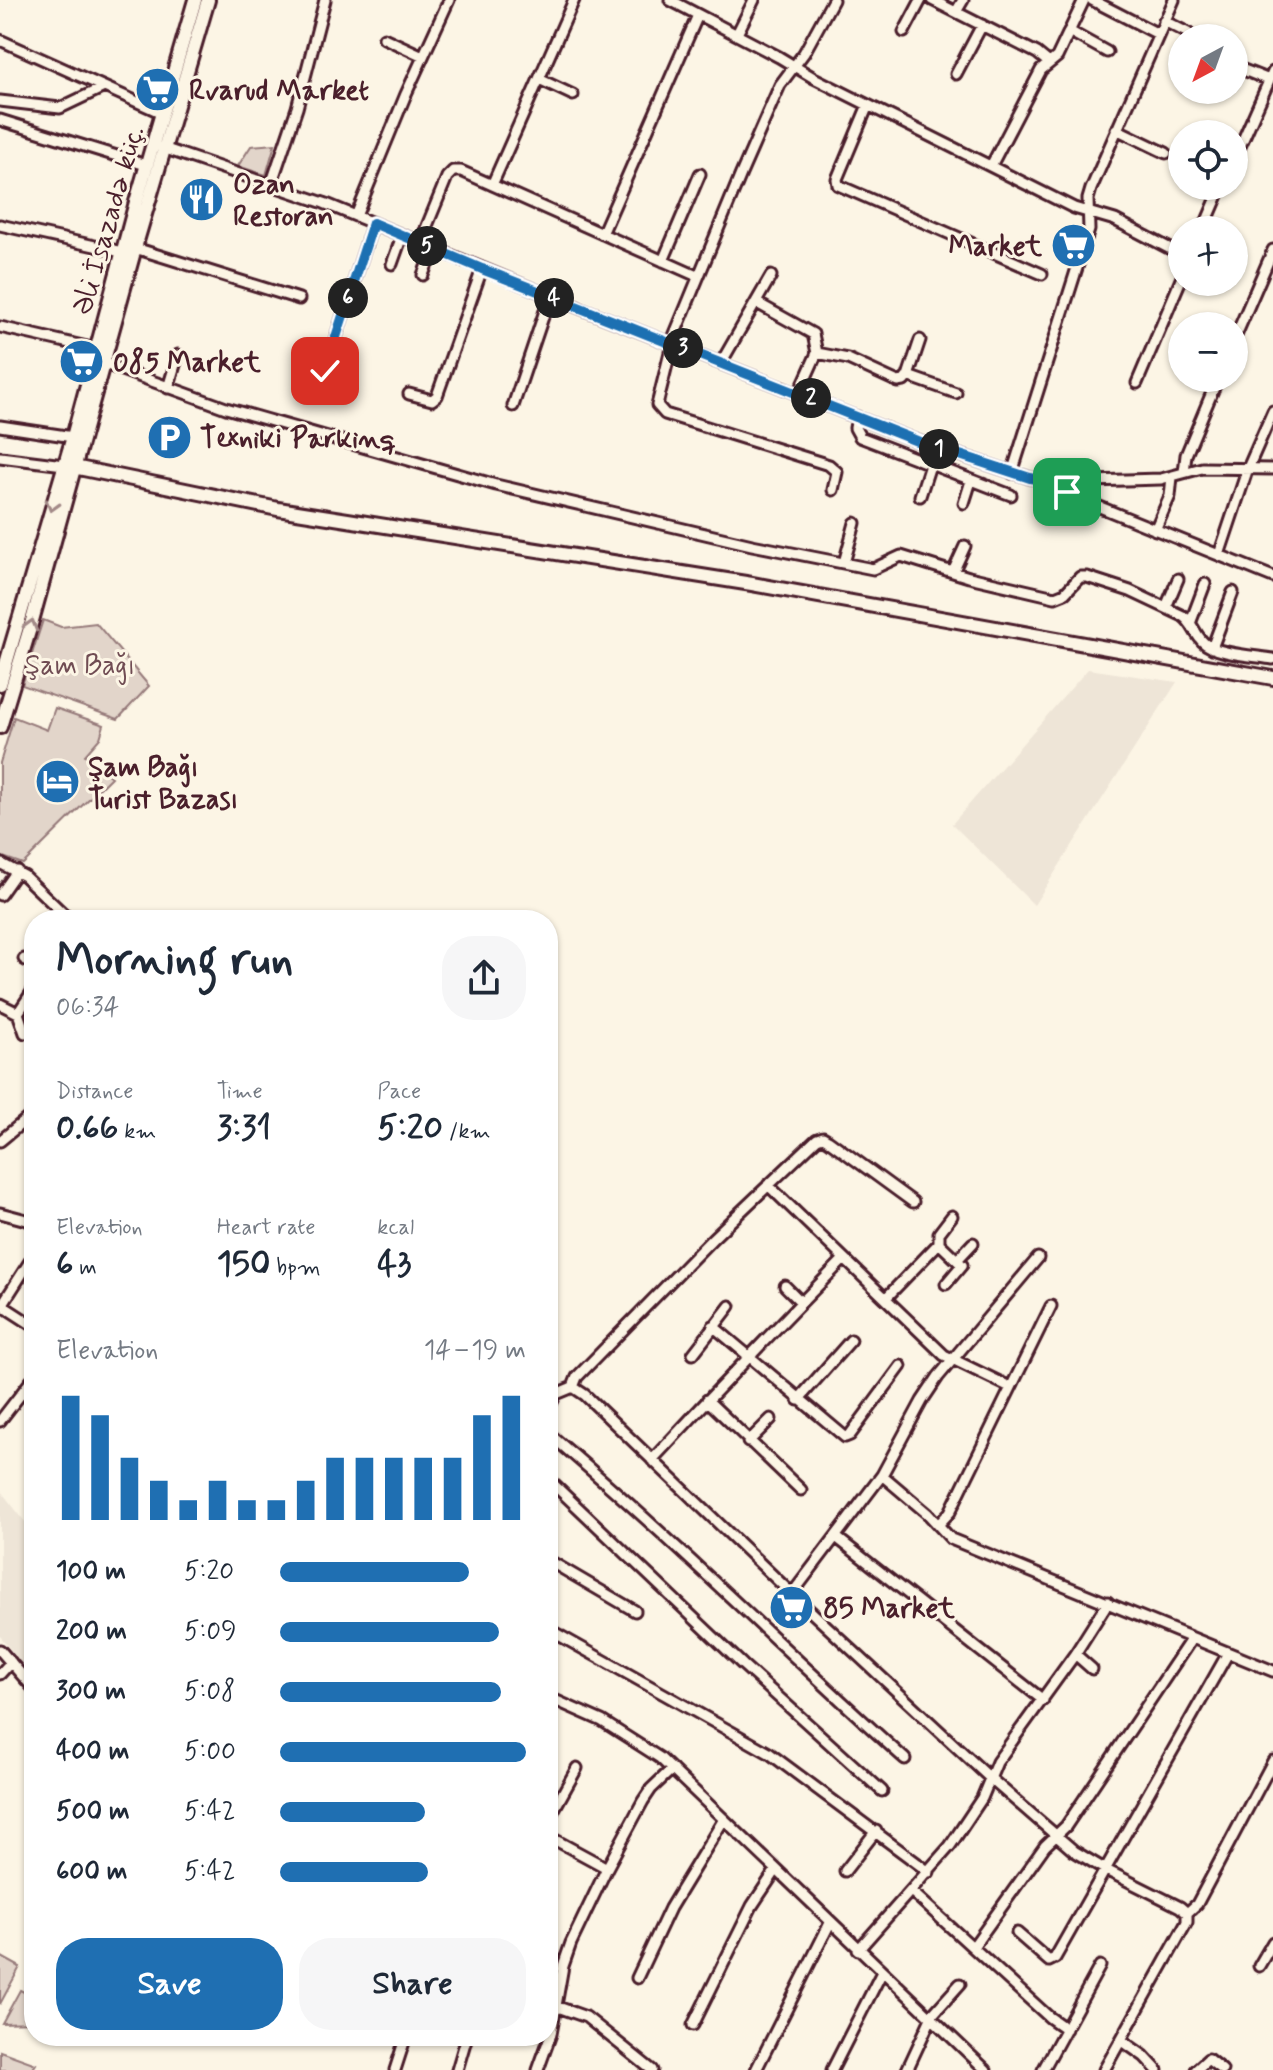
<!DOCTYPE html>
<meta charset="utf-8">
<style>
body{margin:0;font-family:Mynerve,sans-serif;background:#f6f6f7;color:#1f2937;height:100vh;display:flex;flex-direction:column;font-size:30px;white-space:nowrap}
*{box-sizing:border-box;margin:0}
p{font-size:26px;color:#747a83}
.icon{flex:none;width:44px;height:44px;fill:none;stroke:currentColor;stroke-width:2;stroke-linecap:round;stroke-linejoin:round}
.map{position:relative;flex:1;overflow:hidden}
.side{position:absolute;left:24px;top:910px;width:534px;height:1136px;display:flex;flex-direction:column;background:#fff;border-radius:32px;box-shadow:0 2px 6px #0004}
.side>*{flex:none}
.needle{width:52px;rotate:221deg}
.tools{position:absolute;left:1168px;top:24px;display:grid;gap:16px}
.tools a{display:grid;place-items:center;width:80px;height:80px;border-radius:50%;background:#fff;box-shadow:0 2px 6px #0004;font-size:40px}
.pin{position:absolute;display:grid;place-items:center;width:68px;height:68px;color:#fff;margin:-34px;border-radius:16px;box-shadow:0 4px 12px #0006}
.km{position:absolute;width:40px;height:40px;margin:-20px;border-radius:50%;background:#222;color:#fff;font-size:22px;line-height:40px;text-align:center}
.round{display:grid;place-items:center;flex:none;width:84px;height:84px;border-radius:32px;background:#f6f6f7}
.head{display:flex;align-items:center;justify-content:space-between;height:136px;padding:0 32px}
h1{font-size:44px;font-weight:800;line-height:60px}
.stats{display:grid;grid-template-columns:repeat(3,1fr);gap:12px;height:136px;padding:8px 32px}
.stats div{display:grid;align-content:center}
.stats b{font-size:34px;font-weight:800}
.stats small{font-size:22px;font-weight:400}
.stats p{font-size:22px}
.chart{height:224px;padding:16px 32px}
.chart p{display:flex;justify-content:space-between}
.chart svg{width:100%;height:144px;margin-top:8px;stroke:#1f6fb2;stroke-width:6}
.cta{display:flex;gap:16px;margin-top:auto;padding:16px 32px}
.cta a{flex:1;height:92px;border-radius:32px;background:#1f6fb2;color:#fff;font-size:32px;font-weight:800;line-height:92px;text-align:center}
.cta a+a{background:#f6f6f7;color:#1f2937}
ul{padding:0 32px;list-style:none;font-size:26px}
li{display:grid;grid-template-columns:128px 96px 1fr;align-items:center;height:60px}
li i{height:20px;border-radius:10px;background:#1f6fb2}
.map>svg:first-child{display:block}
.built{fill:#eee5d7}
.green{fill:#e2d5ca;stroke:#967a7a;stroke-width:2}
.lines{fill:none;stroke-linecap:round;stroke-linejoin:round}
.street-casing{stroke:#4a1f2b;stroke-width:15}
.secondary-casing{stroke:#4a1f2b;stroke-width:18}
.street{stroke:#fcf5e5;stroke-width:9}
.secondary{stroke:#fcf5e5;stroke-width:12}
.oneway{stroke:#a38a88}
.route-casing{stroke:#fff;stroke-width:16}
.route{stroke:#1f6fb2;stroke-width:10}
.labels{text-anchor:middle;stroke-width:6;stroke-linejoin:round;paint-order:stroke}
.poi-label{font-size:28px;font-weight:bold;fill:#4a1f2b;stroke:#fcf5e5;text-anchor:start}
.street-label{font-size:28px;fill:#4a1f2b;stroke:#fcf5e5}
.park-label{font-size:28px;fill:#704c53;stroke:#fcf5e5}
</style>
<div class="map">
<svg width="1273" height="2070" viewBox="0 0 1273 2070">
<rect width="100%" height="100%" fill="#fcf5e5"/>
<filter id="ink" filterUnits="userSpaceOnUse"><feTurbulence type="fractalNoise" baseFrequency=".0125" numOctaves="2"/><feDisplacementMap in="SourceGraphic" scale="16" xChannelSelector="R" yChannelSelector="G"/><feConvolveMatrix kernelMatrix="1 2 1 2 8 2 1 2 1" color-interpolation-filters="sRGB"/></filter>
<g filter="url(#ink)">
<path class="built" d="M 1088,669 L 1177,682 L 1034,905 L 952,824 Z
M 0,1490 L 34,1533 L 34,1679 L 0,1636 Z"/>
<path class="green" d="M 275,144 L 266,175 L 238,166 L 251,146 Z
M 43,620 L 61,627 L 96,623 L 149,686 L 118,719 L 22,685 Z
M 55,708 L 104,725 L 100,738 L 85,755 L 111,777 L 23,864 L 0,856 L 0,763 L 14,717 L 47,730 Z
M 0,1956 L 20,1967 L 0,2004 Z
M 20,1990 L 34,1997 L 34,2022 L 2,2023 Z
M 0,2051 L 36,2064 L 32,2070 L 0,2070 Z"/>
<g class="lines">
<defs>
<path id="street" d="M 670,0 L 779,57 L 814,78 L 1074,208 L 1115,220 L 1182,255
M 833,0 L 804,53 L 780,85 L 741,174 L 674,336 L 657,405 L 665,414 L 829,465 L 837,472 L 833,490
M 932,0 L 1037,53 L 1048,62
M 1092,0 L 1158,34
M 956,12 L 963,0
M 1164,21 L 1188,33
M 1069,31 L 1107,52
M 904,32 L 921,0
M 737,34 L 754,0
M 384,38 L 423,56
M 0,40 L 162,113
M 1236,67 L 1269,80
M 956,74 L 982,25
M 539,79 L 573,95
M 0,101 L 60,108 L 102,88
M 868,105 L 837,179 L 838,185 L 1042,274
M 0,120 L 146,165
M 1116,129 L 1166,153
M 160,147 L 324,203 L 550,296 L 917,441 L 1030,478 L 1055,482 L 1161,479 L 1202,468 L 1273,469
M 1234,160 L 1273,72
M 992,164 L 1041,70 L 1057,57 L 1084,0
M 271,185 L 297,108 L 325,0
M 492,185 L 574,0
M 356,216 L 406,94 L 449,0
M 0,225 L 122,252
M 1203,230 L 1222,186
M 602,234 L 698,15
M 420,243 L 447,177 L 453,171 L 461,171 L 697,276
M 135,248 L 299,299
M 663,261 L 700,174
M 392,264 L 402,236
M 423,275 L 433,249
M 757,303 L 813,334 L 817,353
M 0,327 L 96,349
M 1234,340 L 1273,250
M 721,363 L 771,276
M 105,364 L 226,408 L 496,485 L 752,545 L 873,569 L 901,556 L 969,577 L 1055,597 L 1065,593 L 1080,577 L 1087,577 L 1130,591 L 1183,616 C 1193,623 1194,633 1203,642 C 1214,654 1256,656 1273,659
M 325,371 L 373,223
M 908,376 L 920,340
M 1137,383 L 1182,277
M 168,388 L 178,355
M 799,393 L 817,353 L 848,359 L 898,382 L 904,381 L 908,376 L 956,393
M 409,394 L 432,400 L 437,396 L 482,269
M 513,406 L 550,296
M 857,417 L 855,428 L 860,437 L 1011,495
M 0,426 L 73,437
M 0,457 L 64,465
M 1184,472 L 1186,455 L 1218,378
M 1012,473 L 1089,230 L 1088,199 L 1091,189 L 1174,0
M 1055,482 L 1060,488 L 1085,501 L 1273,577
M 920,496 L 930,465
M 964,503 L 971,481
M 1155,530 L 1170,496 L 1172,477
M 1219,555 L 1248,468 L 1273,411
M 844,563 L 855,523
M 953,572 L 965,546
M 1166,607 L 1178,579
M 1191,621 L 1205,584
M 1212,648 L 1233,592
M 0,863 L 24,876 L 70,920
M 0,895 L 17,871
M 24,959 L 34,965
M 0,1004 L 18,1013 L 34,989
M 18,1013 L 25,1033
M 0,1141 L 34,1113
M 768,1185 L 944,1355 L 1010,1387
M 0,1213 L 34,1222
M 939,1243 L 939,1233 L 952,1216
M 958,1259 L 973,1243
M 785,1286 L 801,1302
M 886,1298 L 939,1243 L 962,1265 L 946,1284
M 0,1304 L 34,1326
M 2,1305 L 34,1255
M 713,1326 L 845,1437 L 850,1435 L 901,1366
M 693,1354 L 730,1306
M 573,1387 L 577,1377 L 713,1238 L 817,1139 L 823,1137 L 828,1140 L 913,1202
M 548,1389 L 556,1394 L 573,1387 L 585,1395 L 792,1594 L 991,1779 L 1074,1851 L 1106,1870 L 1180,1907 L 1187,1913
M 707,1400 L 801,1490
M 798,1400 L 851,1340
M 548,1410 L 556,1394
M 0,1421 L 34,1377
M 548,1433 C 671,1537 785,1651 905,1759
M 748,1442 L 771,1419
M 652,1460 C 715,1392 779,1325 844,1259
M 882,1475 L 928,1514 L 951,1539 L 1273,1671
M 548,1479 L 743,1665 L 882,1791
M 938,1525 L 950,1512 L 1051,1306
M 836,1537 L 1043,1700
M 548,1560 L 635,1611
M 792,1594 L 882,1475 L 922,1401 L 938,1377 L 1038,1258
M 548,1629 L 769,1753 L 929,1872
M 0,1650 L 34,1689
M 1075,1654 L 1092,1669
M 0,1674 L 11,1662
M 548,1697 L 602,1721 L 660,1758 L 986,2070
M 548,1820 L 577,1768
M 548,1836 L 607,1868
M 845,1871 L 876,1831
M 911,1891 L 1049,2017 L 1066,2029
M 1017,1933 L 1049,1961 L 1055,1958 L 1228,1653
M 973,1947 L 1045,1846 L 1066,1826 L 1192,1638
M 858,1950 L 950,1846 L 982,1798 L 997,1762 L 1075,1654 L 1108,1602
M 1259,1966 L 1273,1942
M 637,1978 L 670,1908 L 724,1819
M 558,2007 L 586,2017 L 652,2070
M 693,2025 L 752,1906 L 776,1870
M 1121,2040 L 1144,2056 L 1157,2070
M 395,2070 L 406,2036
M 457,2070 L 467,2036
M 538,2070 L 551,2034 L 563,1966 L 571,1943 L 607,1868 L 643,1801 L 651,1789 L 672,1769
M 756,2070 L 830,1923
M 832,2070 L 882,1972
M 907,2070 L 933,2014 L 960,1984
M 1043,2070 L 1100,1966
M 1104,2070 L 1187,1922 L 1187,1913 L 1197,1904 L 1273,1761
M 1196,2070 L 1208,2059 L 1222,2070"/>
<path id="secondary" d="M 64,465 L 278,509 L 752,584 L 1273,678
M 0,684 L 73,437 L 136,202 L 195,0
M 0,727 L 30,628 L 135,248 L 208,0"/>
</defs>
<use href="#street" class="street-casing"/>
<use href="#secondary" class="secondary-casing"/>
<use href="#street" class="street"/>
<use href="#secondary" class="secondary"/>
</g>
<defs><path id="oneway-chevron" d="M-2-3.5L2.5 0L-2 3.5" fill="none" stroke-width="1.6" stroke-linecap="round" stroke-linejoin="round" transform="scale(2)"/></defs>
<g class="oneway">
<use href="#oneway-chevron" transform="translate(52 506) rotate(106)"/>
<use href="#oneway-chevron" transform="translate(31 625) rotate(-74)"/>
</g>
</g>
<g class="lines" filter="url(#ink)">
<defs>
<path id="route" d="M 325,371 L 373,223 L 482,269 L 917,441 L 1030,478 L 1055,482 L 1067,492"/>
</defs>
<use href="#route" class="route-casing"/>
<use href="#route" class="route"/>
</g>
<defs>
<symbol id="supermarket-disc" viewBox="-11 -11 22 22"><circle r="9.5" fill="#1f6fb2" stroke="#fcf5e5"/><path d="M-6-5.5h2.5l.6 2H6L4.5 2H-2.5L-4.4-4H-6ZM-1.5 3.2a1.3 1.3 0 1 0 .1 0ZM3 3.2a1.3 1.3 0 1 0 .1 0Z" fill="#fff"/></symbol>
<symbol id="restaurant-disc" viewBox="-11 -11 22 22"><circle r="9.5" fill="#1f6fb2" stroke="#fcf5e5"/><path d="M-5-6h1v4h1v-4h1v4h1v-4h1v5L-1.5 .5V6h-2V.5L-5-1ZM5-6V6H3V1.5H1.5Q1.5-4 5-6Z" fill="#fff"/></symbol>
<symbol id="parking-disc" viewBox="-11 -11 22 22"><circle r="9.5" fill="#1f6fb2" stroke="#fcf5e5"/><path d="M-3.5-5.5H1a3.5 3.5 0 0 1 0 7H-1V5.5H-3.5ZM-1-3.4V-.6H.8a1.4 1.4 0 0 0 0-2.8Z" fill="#fff"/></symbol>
<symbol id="hotel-disc" viewBox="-11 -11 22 22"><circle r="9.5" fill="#1f6fb2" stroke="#fcf5e5"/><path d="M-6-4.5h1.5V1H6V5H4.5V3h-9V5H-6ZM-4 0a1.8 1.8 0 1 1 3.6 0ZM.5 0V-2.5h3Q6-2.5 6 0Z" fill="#fff"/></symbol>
</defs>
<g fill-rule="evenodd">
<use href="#supermarket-disc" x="132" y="64" width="51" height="51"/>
<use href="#restaurant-disc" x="176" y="174" width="51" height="51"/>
<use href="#supermarket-disc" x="1048" y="220" width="51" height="51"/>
<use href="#supermarket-disc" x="56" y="336" width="51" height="51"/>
<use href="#parking-disc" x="144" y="412" width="51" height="51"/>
<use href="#hotel-disc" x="32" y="756" width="51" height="51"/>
<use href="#supermarket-disc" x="766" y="1582" width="51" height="51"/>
</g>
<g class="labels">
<g class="poi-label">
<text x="189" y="99">Rvarud Market</text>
<text x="233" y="193">Ozan<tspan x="233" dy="32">Restoran</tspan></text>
<text x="1042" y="255" text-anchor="end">Market</text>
<text x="113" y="371">085 Market</text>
<text x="200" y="447">Texniki Parkinq</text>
<text x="88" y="776">Şam Bağı<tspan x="88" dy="32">Turist Bazası</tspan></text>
<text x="823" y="1617">85 Market</text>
</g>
<g class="street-label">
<text transform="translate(107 220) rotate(-74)" y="10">Əli İsazadə küç.</text>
</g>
<g class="park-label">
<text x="80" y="674">Şam Bağı</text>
</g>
</g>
</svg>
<div class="tools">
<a><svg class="needle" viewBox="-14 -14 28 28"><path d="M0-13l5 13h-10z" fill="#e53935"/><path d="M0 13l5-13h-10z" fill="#747a83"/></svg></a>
<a><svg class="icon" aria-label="locate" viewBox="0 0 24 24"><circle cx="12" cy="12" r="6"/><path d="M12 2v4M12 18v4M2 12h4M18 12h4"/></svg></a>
<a>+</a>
<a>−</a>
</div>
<div class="pin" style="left:1067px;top:492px;background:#1e9e55"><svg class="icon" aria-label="arrive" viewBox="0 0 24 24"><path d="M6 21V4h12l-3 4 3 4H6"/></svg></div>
<div class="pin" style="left:325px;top:371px;background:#d93025"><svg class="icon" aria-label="check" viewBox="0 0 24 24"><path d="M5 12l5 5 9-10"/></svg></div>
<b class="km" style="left:939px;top:449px">1</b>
<b class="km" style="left:811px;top:398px">2</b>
<b class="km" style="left:683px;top:348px">3</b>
<b class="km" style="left:554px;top:298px">4</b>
<b class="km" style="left:427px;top:246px">5</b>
<b class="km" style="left:348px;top:298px">6</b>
<section class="side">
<div class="head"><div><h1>Morning run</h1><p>06:34</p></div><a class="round"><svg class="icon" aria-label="share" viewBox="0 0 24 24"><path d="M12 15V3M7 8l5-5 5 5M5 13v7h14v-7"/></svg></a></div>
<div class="stats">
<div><p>Distance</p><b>0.66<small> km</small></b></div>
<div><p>Time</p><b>3:31</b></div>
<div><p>Pace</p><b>5:20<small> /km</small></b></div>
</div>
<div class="stats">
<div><p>Elevation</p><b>6<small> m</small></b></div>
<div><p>Heart rate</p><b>150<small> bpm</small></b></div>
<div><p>kcal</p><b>43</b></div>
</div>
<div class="chart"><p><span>Elevation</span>14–19 m</p>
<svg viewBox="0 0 160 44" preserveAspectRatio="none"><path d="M5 44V6M15 44V12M25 44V25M35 44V32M45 44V38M55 44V32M65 44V38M75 44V38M85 44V32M95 44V25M105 44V25M115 44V25M125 44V25M135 44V25M145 44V12M155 44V6"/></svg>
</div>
<ul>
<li><b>100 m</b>5:20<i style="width:77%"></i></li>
<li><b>200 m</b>5:09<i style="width:89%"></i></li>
<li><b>300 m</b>5:08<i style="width:90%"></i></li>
<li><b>400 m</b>5:00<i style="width:100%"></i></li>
<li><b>500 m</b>5:42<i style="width:59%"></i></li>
<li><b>600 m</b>5:42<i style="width:60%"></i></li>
</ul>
<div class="cta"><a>Save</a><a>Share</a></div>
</section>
</div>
